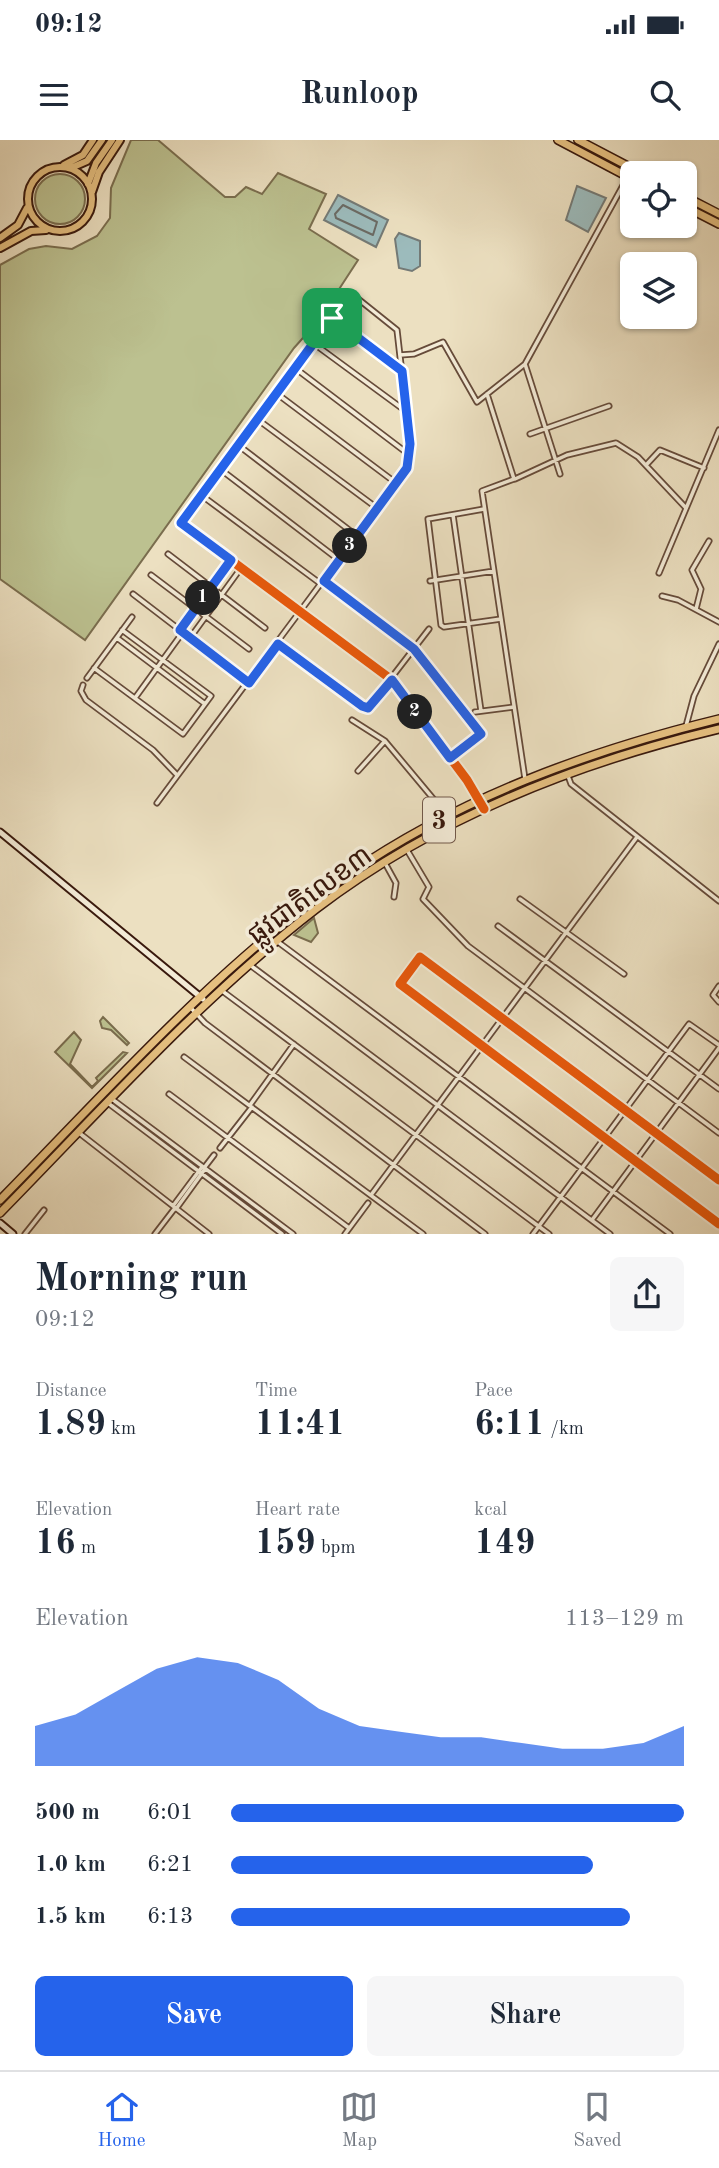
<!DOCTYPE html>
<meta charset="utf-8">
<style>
body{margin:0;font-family:"Old Standard TT","Noto Sans Khmer",serif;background:#f6f6f7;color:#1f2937;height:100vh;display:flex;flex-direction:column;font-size:26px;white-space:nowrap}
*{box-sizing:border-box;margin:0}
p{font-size:23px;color:#747a83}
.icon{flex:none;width:38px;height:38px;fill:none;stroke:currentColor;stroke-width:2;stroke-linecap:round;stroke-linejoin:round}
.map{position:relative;height:1094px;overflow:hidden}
.sheet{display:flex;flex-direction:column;background:#fff;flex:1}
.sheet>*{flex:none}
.tools{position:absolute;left:620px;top:21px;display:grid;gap:14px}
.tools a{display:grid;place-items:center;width:77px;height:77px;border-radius:10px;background:#fff;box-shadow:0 2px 5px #0004;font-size:35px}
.pin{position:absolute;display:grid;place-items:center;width:60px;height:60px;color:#fff;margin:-30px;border-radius:14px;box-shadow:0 4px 10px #0006}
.km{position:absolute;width:35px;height:35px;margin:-18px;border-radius:50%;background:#222;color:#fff;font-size:19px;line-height:35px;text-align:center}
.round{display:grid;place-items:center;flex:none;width:74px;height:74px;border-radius:10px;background:#f6f6f7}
.summary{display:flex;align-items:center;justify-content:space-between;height:119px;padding:0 35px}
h1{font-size:38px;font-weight:800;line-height:52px}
.metrics{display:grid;grid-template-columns:repeat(3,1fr);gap:10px;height:119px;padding:7px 35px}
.metrics div{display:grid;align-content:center}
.metrics b{font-size:35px;font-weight:800}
.metrics small{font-size:19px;font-weight:400}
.metrics p{font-size:19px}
.chart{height:196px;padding:14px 35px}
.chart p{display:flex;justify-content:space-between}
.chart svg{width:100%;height:126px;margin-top:7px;fill:#2563eb;opacity:.7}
.button{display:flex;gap:14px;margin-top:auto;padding:14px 35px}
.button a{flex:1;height:80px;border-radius:10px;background:#2563eb;color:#fff;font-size:28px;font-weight:800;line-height:80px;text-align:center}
.button a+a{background:#f6f6f7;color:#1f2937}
ul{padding:0 35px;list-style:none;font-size:23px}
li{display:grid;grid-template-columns:112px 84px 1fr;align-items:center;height:52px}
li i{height:18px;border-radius:9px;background:#2563eb}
.status{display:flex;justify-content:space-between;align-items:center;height:49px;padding:0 35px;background:#fff;direction:ltr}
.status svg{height:19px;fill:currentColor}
header{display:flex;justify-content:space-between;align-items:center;height:91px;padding:0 35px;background:#fff;font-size:32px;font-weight:800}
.dock{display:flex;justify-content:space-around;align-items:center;height:98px;border-top:2px solid #e0e1e3;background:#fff;font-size:19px;color:#747a83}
.dock a{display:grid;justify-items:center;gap:4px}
.dock .on{color:#2563eb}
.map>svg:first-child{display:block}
.green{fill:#bcc190;stroke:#7a6d4e;stroke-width:2}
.water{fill:#9cbbbc;stroke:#747a76;stroke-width:2}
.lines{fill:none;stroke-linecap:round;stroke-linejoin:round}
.shore{stroke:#6a6a64;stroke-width:2}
.street-casing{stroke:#664b3a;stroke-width:7}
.secondary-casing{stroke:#39190d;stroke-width:9}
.primary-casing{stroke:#39190d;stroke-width:10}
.highway-casing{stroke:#39190d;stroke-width:10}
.street{stroke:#f3ebd7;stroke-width:3.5}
.secondary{stroke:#f3ebd7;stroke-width:5}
.primary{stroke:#e6c080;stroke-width:6}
.highway{stroke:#e6c080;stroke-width:7}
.cycleway-casing{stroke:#f3ebd7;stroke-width:13}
.cycleway{stroke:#e8590c;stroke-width:9}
.route-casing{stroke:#fff;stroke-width:14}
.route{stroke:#2563eb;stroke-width:9}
.labels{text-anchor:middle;stroke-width:7;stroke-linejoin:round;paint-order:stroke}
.shield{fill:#f3ebd7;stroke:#71584a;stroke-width:2}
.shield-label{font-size:26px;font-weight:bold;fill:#39190d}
.street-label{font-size:28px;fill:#39190d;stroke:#f3ebd7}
</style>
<div class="status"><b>09:12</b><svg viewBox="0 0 49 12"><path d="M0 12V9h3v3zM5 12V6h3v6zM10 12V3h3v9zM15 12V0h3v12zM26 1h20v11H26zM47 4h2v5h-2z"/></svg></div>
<header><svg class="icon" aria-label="menu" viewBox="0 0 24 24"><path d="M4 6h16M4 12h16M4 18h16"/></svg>Runloop<svg class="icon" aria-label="search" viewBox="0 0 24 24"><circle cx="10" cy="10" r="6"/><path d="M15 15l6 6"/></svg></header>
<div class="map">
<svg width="719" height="1094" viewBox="0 0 719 1094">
<rect width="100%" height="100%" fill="#ece0c1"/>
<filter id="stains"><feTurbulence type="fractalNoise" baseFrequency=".00286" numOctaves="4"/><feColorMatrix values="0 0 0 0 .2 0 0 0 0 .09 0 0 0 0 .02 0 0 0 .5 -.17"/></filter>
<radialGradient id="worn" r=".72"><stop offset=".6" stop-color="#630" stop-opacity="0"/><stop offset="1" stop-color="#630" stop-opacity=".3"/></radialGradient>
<path class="green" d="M 131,0 L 158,0 L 225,57 L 235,57 L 246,47 L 262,54 L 278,33 L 326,54 L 309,89 L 358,120 L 319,180 L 294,208 L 85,500 L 0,439 L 0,125 L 29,109 L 46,106 L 72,109 L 97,96 L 110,78 L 111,48 Z
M35 59a25 25 0 1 1 50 0a25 25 0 1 1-50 0Z
M 314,778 L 318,793 L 311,802 L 294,795 Z
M 103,877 L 129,903 L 127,905 L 111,890 L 102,888 L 100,881 Z
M 74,892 L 81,900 L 70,924 L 92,947 L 98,941 L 96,938 L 123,912 L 127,913 L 92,948 L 55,912 Z"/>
<path class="water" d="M 577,46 L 606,58 L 588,92 L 566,80 Z
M 338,55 L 388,80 L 376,107 L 324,80 Z
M 399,93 L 420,101 L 420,126 L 412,131 L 399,128 L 395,99 Z"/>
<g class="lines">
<path class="shore" d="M 343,65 L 377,82 L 373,95 L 336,78 L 335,74 Z"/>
<defs>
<path id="street" d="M 313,203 L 407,272
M 400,215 L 414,214 L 443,202 L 477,262 L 525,224
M 295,228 L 407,313
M 402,231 L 332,178 L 181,383 L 392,540 L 467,640 L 479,661
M 276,253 L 396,343
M 487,254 L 514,339 L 482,351 L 525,639
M 257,279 L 377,368
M 530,294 L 609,266
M 238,305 L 357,396
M 647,324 L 660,310 L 704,328
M 220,329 L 339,420
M 560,334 L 525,224 L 632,29
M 515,339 L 567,315 L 616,303 L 638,317 L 686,368
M 201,355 L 321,444
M 484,369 L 428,379 L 441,485 L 444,487 L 501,479
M 453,375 L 481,571
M 168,414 L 265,488
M 659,433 L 719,290
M 151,435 L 249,509
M 324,441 L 414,509 L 481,594 L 450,618
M 430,441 L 494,431
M 133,454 L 249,543
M 662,456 L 678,460 L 719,482
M 696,469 L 701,449 L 692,430 L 709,401
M 179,490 L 231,420
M 117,498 L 205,564
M 190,498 L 241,428
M 278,504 L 368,568 L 429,489
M 94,528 L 183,594 L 211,556 L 122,490
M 87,538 L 132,477
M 83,545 L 81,551 L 86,560 L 153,610 L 177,635
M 135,558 L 183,492
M 475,572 L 514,567
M 352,580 L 385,601 L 446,674
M 686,586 L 694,556 L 719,504
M 358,631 L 385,601
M 568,636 L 571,644 L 719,761
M 157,663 L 407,328 L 410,304 L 397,190 L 352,154 L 334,180
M 407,710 L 429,747 L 423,759 L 468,806 L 719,993
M 385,723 L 396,743 L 394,757
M 520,759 L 624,834
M 498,786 L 719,949
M 278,802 L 670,1094
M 250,825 L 610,1094
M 719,846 L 713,855 L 719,862
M 221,850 L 549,1094
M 191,868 L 205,883 L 485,1094
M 184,917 L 423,1094
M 169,954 L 349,1088
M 112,959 L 293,1094
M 108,963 L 282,1094
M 250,965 L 294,904
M 78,992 L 209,1094
M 220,1008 L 252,967
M 204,1028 L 214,1015
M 719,1040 L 420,817 L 400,844 L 719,1084
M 371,1055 L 637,697
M 173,1066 L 202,1027
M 176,1069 L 205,1029
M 592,1080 L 719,908
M 25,1094 L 44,1070
M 155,1094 L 175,1068
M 345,1094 L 368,1063
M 533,1094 L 689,884 L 719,905"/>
<path id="secondary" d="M 0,692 L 203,859
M 0,1083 L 13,1094"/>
<path id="primary" d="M 64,25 L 83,15 L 93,0
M28 59a32 32 0 1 1 64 0a32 32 0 1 1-64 0Z
M 71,28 L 87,21 L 102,0
M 88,44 L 96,23 L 112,0
M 92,52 L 99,32 L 120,0
M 0,98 L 18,85 L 27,68
M 0,108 L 31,91 L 46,90"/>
<path id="highway" d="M 558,0 L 632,39
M 578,0 L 641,33
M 684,56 L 719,74
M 684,66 L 719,84
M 0,1060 C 111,947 218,825 349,734 C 461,657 588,611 719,579
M 0,1073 C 102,969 201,858 316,769 C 434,679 576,623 719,589"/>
</defs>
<use href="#street" class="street-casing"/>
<use href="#secondary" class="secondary-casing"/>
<use href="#primary" class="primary-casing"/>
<use href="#highway" class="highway-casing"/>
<use href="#street" class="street"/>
<use href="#secondary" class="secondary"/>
<use href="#primary" class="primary"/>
<use href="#highway" class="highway"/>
<defs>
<path id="cycleway" d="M 402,231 L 332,178 L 181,383 L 392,540 L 467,640 L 484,669
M 719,1040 L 420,817 L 400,844 L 719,1084"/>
</defs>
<use href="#cycleway" class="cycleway-casing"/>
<use href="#cycleway" class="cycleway"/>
</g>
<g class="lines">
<defs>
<path id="route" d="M 332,178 L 402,231 L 410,304 L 407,328 L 324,441 L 414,509 L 481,594 L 450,618 L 392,540 L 368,568 L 362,566 L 278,504 L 249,543 L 180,490 L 231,420 L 181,383 Z"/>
</defs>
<use href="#route" class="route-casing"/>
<use href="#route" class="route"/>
</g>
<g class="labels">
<rect class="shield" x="423" y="657.5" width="32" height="45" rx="5"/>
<g class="shield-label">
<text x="439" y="689">3</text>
</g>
<g class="street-label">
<text transform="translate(309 754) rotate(-36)" y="10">ផ្លូវជាតិលេខ៣</text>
</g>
</g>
<rect width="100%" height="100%" filter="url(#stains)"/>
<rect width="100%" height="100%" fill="url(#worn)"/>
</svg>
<div class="tools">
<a><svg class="icon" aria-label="locate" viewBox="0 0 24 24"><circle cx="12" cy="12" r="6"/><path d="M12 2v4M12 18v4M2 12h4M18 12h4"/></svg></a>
<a><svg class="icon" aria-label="layers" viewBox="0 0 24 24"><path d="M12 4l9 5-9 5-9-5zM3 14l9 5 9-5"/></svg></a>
</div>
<div class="pin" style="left:332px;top:178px;background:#1e9e55"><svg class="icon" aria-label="arrive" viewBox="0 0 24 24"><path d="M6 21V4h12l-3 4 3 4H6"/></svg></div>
<b class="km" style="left:203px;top:458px">1</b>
<b class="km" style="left:415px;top:572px">2</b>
<b class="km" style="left:350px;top:406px">3</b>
</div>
<section class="sheet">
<div class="summary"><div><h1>Morning run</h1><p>09:12</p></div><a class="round"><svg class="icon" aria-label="share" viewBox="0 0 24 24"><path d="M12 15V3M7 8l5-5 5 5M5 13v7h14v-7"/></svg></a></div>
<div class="metrics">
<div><p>Distance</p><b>1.89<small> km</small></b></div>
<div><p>Time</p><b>11:41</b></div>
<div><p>Pace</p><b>6:11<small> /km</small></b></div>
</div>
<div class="metrics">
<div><p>Elevation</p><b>16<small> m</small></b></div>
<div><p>Heart rate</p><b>159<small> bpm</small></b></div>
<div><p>kcal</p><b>149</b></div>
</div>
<div class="chart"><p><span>Elevation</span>113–129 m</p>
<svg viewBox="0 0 160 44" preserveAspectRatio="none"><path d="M0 44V30L10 26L20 18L30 10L40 6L50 8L60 14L70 24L80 30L90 32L100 34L110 34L120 36L130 38L140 38L150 36L160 30V44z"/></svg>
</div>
<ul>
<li><b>500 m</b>6:01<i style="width:100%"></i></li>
<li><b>1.0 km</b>6:21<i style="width:80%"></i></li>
<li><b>1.5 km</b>6:13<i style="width:88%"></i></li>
</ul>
<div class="button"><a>Save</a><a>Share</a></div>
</section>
<nav class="dock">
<a class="on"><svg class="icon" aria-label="home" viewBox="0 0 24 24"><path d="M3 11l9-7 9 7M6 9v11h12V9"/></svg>Home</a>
<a><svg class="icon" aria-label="map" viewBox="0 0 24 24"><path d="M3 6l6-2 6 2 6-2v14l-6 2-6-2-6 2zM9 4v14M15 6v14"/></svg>Map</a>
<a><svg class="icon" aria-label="saved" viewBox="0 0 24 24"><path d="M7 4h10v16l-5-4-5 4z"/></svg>Saved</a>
</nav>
